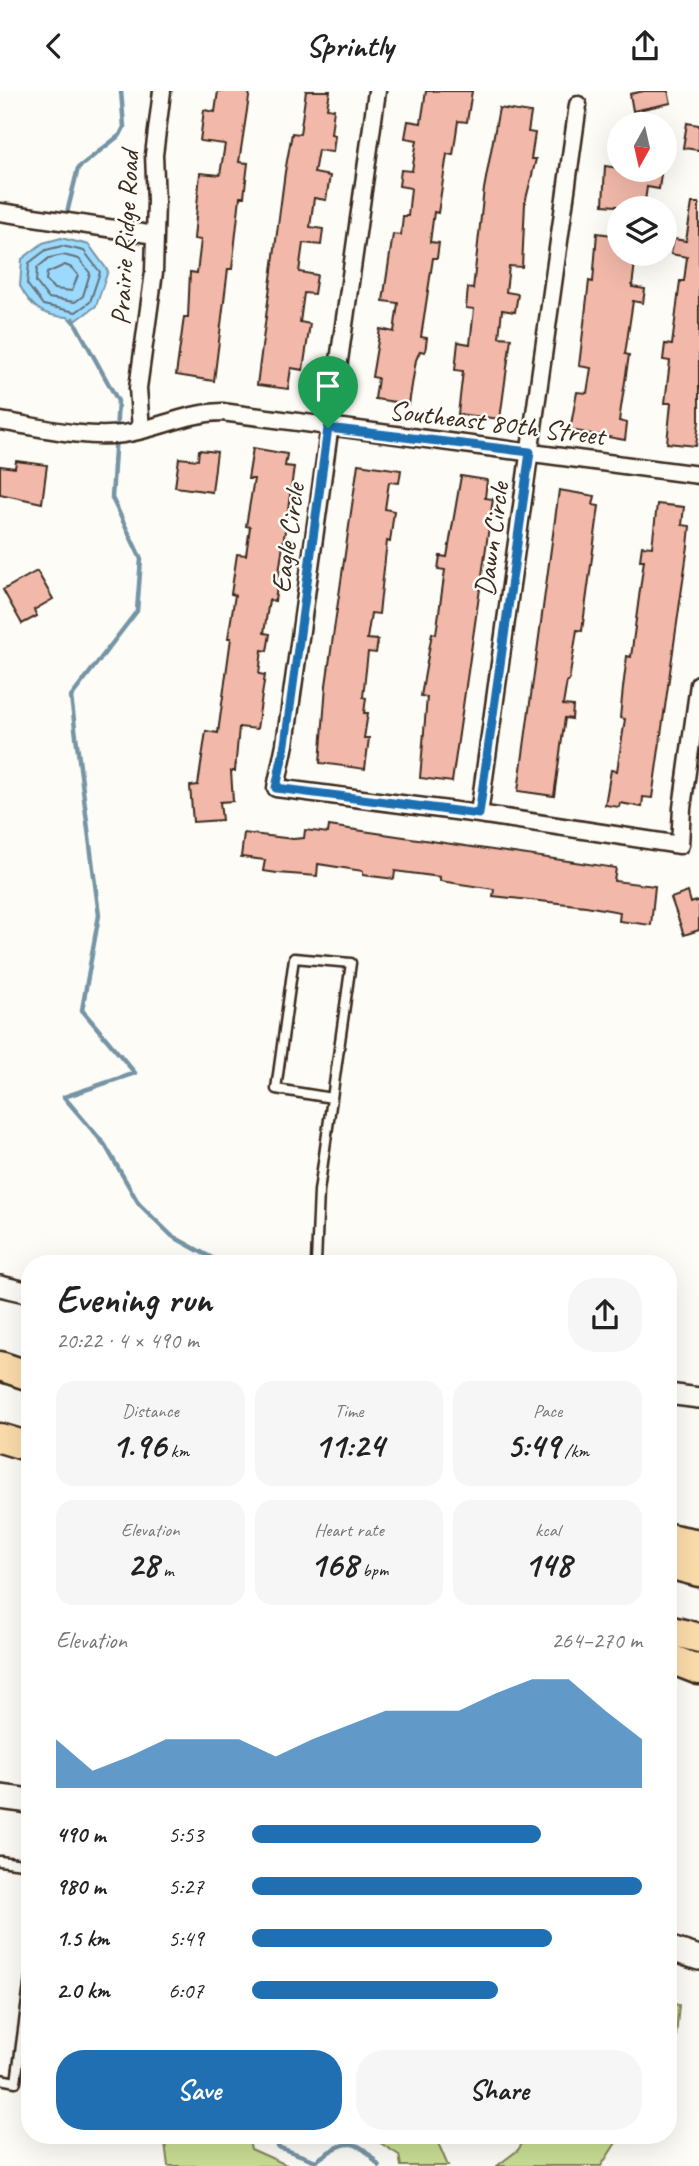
<!DOCTYPE html>
<meta charset="utf-8">
<style>
body{margin:0;font-family:Caveat,sans-serif;background:#f6f6f6;color:#222;height:100vh;display:flex;flex-direction:column;font-size:26px;white-space:nowrap}
*{box-sizing:border-box;margin:0}
p{font-size:23px;color:#767676}
.icon{flex:none;width:38px;height:38px;fill:none;stroke:currentColor;stroke-width:2;stroke-linecap:round;stroke-linejoin:round}
.map{position:relative;flex:1;overflow:hidden}
.side{position:absolute;left:21px;top:1164px;width:656px;height:889px;display:flex;flex-direction:column;background:#fff;border-radius:28px;box-shadow:0 7px 28px #0002}
.side>*{flex:none}
.needle{width:46px;rotate:188deg}
.buttons{position:absolute;left:607px;top:21px;display:grid;gap:14px}
.buttons a{display:grid;place-items:center;width:70px;height:70px;border-radius:50%;background:#fff;box-shadow:0 7px 28px #0002;font-size:35px}
.pin{position:absolute;display:grid;place-items:center;width:60px;height:60px;color:#fff;margin:-72px -30px;border-radius:50% 50% 50% 0;rotate:-45deg;box-shadow:0 0 7px #0007}
.pin .icon{rotate:45deg}
.round{display:grid;place-items:center;flex:none;width:74px;height:74px;border-radius:28px;background:#f6f6f6}
.summary{display:flex;align-items:center;justify-content:space-between;height:119px;padding:0 35px}
h1{font-size:38px;font-weight:600;line-height:52px}
.stats{display:grid;grid-template-columns:repeat(3,1fr);gap:10px;height:119px;padding:7px 35px}
.stats div{display:grid;align-content:center;border-radius:18px;background:#f6f6f6;text-align:center}
.stats b{font-size:35px;font-weight:600}
.stats small{font-size:19px;font-weight:400}
.stats p{font-size:19px}
.chart{height:196px;padding:14px 35px}
.chart p{display:flex;justify-content:space-between}
.chart svg{width:100%;height:126px;margin-top:7px;fill:#1f6fb2;opacity:.7}
.primary-button{display:flex;gap:14px;margin-top:auto;padding:14px 35px}
.primary-button a{flex:1;height:80px;border-radius:28px;background:#1f6fb2;color:#fff;font-size:28px;font-weight:600;line-height:80px;text-align:center}
.primary-button a+a{background:#f6f6f6;color:#222}
ul{padding:0 35px;list-style:none;font-size:23px}
li{display:grid;grid-template-columns:112px 84px 1fr;align-items:center;height:52px}
li i{height:18px;border-radius:9px;background:#1f6fb2}
header{display:flex;justify-content:space-between;align-items:center;height:91px;padding:0 35px;background:#fff;font-size:32px;font-weight:600}
.map>svg:first-child{display:block}
.green{fill:#c9de94;stroke:#828459;stroke-width:2}
.water{fill:#9cdafd;stroke:#7594a4;stroke-width:2}
.lines{fill:none;stroke-linecap:round;stroke-linejoin:round}
.shore{stroke:#627077;stroke-width:2}
.stream{stroke:#7594a4;stroke-width:4.5}
.building{fill:#f2b9aa;stroke:#3b2a1e;stroke-width:2}
.service-casing{stroke:#3b2a1e;stroke-width:13}
.minor-casing{stroke:#3b2a1e;stroke-width:21}
.tertiary-casing{stroke:#3b2a1e;stroke-width:24}
.secondary-casing{stroke:#3b2a1e;stroke-width:28}
.motorway-casing{stroke:#3b2a1e;stroke-width:33}
.service{stroke:#fdfcf7;stroke-width:8}
.minor{stroke:#fdfcf7;stroke-width:16}
.tertiary{stroke:#fdfcf7;stroke-width:19}
.secondary{stroke:#fdfcf7;stroke-width:23}
.motorway{stroke:#fbdcab;stroke-width:28}
.route-casing{stroke:#fff;stroke-width:14}
.route{stroke:#1f6fb2;stroke-width:9}
.labels{text-anchor:middle;stroke-width:5;stroke-linejoin:round;paint-order:stroke}
.street-label{font-size:28px;fill:#3b2a1e;stroke:#fdfcf7}
</style>
<header><svg class="icon" aria-label="back" viewBox="0 0 24 24"><path d="M15 5l-7 7 7 7"/></svg>Sprintly<svg class="icon" aria-label="share" viewBox="0 0 24 24"><path d="M12 15V3M7 8l5-5 5 5M5 13v7h14v-7"/></svg></header>
<div class="map">
<svg width="699" height="2075" viewBox="0 0 699 2075">
<rect width="100%" height="100%" fill="#fdfcf7"/>
<filter id="ink" filterUnits="userSpaceOnUse"><feTurbulence type="fractalNoise" baseFrequency=".0143" numOctaves="2"/><feDisplacementMap in="SourceGraphic" scale="14" xChannelSelector="R" yChannelSelector="G"/><feConvolveMatrix kernelMatrix="1 2 1 2 8 2 1 2 1" color-interpolation-filters="sRGB"/></filter>
<g filter="url(#ink)">
<path class="green" d="M 669,1912 L 679,1914 L 675,1956 L 669,1971 Z
M 164,2044 L 247,2044 L 251,2058 L 289,2075 L 168,2075 Z
M 368,2044 L 440,2044 L 439,2054 L 448,2075 L 401,2075 L 399,2064 Z
M 527,2044 L 621,2044 L 601,2075 L 497,2075 L 518,2059 Z"/>
<path class="water" d="M 61,147 L 89,154 L 108,180 L 96,215 L 73,232 L 68,226 C 45,226 31,217 20,195 L 22,168 L 43,152 Z"/>
<g class="lines">
<path class="shore" d="M 62,155 L 84,160 L 100,181 L 90,211 L 76,221 L 43,214 L 27,193 L 29,172 L 46,159 Z
M 63,164 L 79,168 L 90,182 L 83,205 L 75,211 L 48,207 L 36,191 L 37,177 L 49,167 Z
M 65,174 L 72,177 L 78,184 L 72,200 L 54,198 L 46,189 L 47,182 Z"/>
<path class="stream" d="M 66,126 L 78,77 L 120,44 L 124,36 L 121,0
M 73,228 L 118,310 L 112,407 L 141,468 L 137,520 L 71,606 L 99,824 L 82,919 L 135,982 L 64,1006 L 105,1054 L 139,1113 L 172,1145 L 221,1172
M 269,2044 L 278,2056 L 316,2070 C 345,2049 356,2044 379,2075"/>
</g>
<path class="building" d="M 218,0 L 250,0 L 239,71 L 248,72 L 244,106 L 240,106 L 232,178 L 228,178 L 214,290 L 176,284 L 184,226 L 188,226 L 190,181 L 197,182 L 201,149 L 194,148 L 200,82 L 220,84 L 225,53 L 200,50 L 204,19 L 215,21 Z
M 306,0 L 330,0 L 327,17 L 334,18 L 331,43 L 335,44 L 333,61 L 318,59 L 314,82 L 330,85 L 326,109 L 314,107 L 310,136 L 323,138 L 321,154 L 303,152 L 299,181 L 317,184 L 314,203 L 304,202 L 300,231 L 310,233 L 303,279 L 291,277 L 288,298 L 257,294 L 285,81 L 292,42 L 300,43 Z
M 426,0 L 472,0 L 467,31 L 458,30 L 453,64 L 447,63 L 438,122 L 434,121 L 430,151 L 439,152 L 437,167 L 433,167 L 421,246 L 427,247 L 425,261 L 420,260 L 416,269 L 409,313 L 375,308 L 378,287 L 372,286 L 380,238 L 394,241 L 398,212 L 383,210 L 393,143 L 401,144 L 403,125 L 408,125 L 411,97 L 399,95 L 401,79 L 412,80 L 417,49 L 405,47 L 408,30 L 421,32 Z
M 644,0 L 668,0 L 671,12 L 633,20 L 630,3 Z
M 499,17 L 531,22 L 528,41 L 535,42 L 531,68 L 536,68 L 525,112 L 522,176 L 509,175 L 506,201 L 518,203 L 515,221 L 502,219 L 499,246 L 511,247 L 500,328 L 458,323 L 463,280 L 455,279 L 458,251 L 470,253 L 474,218 L 466,217 L 468,197 L 473,198 L 484,98 Z
M 687,32 L 699,34 L 699,59 L 683,57 Z
M 605,75 L 661,83 L 659,98 L 647,96 L 644,117 L 603,114 Z
M 692,112 L 699,112 L 699,330 L 696,355 L 667,352 L 671,312 L 665,312 L 670,270 L 663,269 L 665,253 L 672,254 L 680,190 L 684,190 L 687,166 L 671,163 L 674,148 L 686,150 Z
M 597,142 L 620,145 L 620,163 L 636,163 L 632,196 L 645,198 L 643,212 L 633,210 L 625,263 L 629,264 L 619,330 L 627,332 L 625,349 L 570,339 L 577,301 L 587,302 L 591,277 L 579,275 L 589,190 L 593,191 Z
M 253,357 L 287,363 L 285,375 L 294,376 L 275,510 L 269,509 L 264,542 L 270,543 L 267,560 L 262,559 L 259,583 L 265,584 L 257,638 L 239,636 L 235,680 L 231,680 L 233,710 L 220,711 L 222,729 L 193,731 L 190,695 L 198,694 L 206,640 L 218,642 L 231,547 L 228,547 L 235,504 L 231,503 L 237,463 L 246,464 L 250,436 L 246,435 L 254,388 L 248,388 Z
M 199,359 L 217,361 L 212,401 L 175,396 L 179,367 L 198,369 Z
M 16,370 L 47,374 L 42,412 L 0,403 L 0,375 L 15,377 Z
M 358,373 L 401,379 L 399,392 L 389,391 L 385,418 L 394,420 L 390,451 L 387,450 L 379,523 L 371,522 L 367,548 L 378,549 L 376,562 L 368,561 L 363,606 L 366,607 L 364,622 L 368,622 L 364,647 L 369,647 L 365,678 L 320,672 L 326,594 Z
M 461,385 L 487,389 L 485,407 L 493,408 L 452,691 L 420,687 L 427,606 L 421,605 L 432,542 L 436,543 L 445,479 L 438,478 L 440,465 L 447,466 Z
M 559,399 L 595,405 L 593,414 L 599,415 L 582,540 L 577,539 L 569,590 L 567,590 L 563,614 L 573,615 L 572,628 L 565,627 L 554,705 L 518,700 Z
M 657,413 L 684,416 L 682,434 L 690,435 L 688,455 L 652,707 L 643,706 L 642,716 L 620,712 L 619,716 L 605,714 L 611,679 L 617,680 L 625,628 L 620,627 L 623,597 L 627,565 L 631,566 L 644,469 L 640,469 L 642,455 L 652,456 Z
M 37,480 L 53,508 L 34,519 L 37,525 L 22,533 L 3,499 Z
M 329,735 L 616,777 L 614,790 L 655,795 L 651,834 L 619,830 L 620,821 L 586,815 L 493,805 L 494,798 L 440,790 L 440,786 L 395,780 L 394,788 L 363,784 L 363,780 L 318,773 L 317,785 L 277,782 L 263,780 L 265,769 L 241,766 L 244,742 L 293,748 L 304,747 L 305,739 L 328,742 Z
M 688,801 L 691,812 L 699,809 L 699,839 L 684,844 L 671,807 Z"/>
<g class="lines">
<defs>
<path id="service" d="M 316,1172 L 319,1100 L 351,872 L 294,867 L 276,998 L 332,1007
M 0,1770 L 30,1774
M 0,1988 L 16,1991 L 30,1887"/>
<path id="minor" d="M 377,0 L 285,653 L 276,697 L 479,723 L 680,754 L 682,717 L 699,593
M 0,121 L 155,144
M 0,330 C 40,336 83,348 123,343 C 158,338 185,322 222,321 L 699,384
M 141,339 L 138,297 L 154,181 L 156,110 L 154,64 L 162,0
M 479,723 L 578,14"/>
<path id="tertiary" d="M 0,1195 L 30,1202
M 668,1303 L 699,1307"/>
<path id="secondary" d="M 0,1706 L 30,1710
M 668,1857 L 699,1867"/>
<path id="motorway" d="M 0,1275 L 30,1285
M 0,1347 L 30,1356
M 668,1447 L 699,1453
M 668,1473 L 699,1481
M 668,1539 L 699,1547
M 668,1567 L 699,1579"/>
</defs>
<use href="#service" class="service-casing"/>
<use href="#minor" class="minor-casing"/>
<use href="#tertiary" class="tertiary-casing"/>
<use href="#secondary" class="secondary-casing"/>
<use href="#motorway" class="motorway-casing"/>
<use href="#service" class="service"/>
<use href="#minor" class="minor"/>
<use href="#tertiary" class="tertiary"/>
<use href="#secondary" class="secondary"/>
<use href="#motorway" class="motorway"/>
</g>
</g>
<g class="lines" filter="url(#ink)">
<defs>
<path id="route" d="M 328,337 L 530,361 L 479,723 L 276,697 L 285,653 Z"/>
</defs>
<use href="#route" class="route-casing"/>
<use href="#route" class="route"/>
</g>
<g class="labels">
<g class="street-label">
<text transform="translate(124 147) rotate(-87)" y="10">Prairie Ridge Road</text>
<text transform="translate(497 331) rotate(7)" y="10">Southeast 80th Street</text>
<text transform="translate(287 447) rotate(-82)" y="10">Eagle Circle</text>
<text transform="translate(491 448) rotate(-82)" y="10">Dawn Circle</text>
</g>
</g>
</svg>
<div class="buttons">
<a><svg class="needle" viewBox="-14 -14 28 28"><path d="M0-13l5 13h-10z" fill="#e53935"/><path d="M0 13l5-13h-10z" fill="#767676"/></svg></a>
<a><svg class="icon" aria-label="layers" viewBox="0 0 24 24"><path d="M12 4l9 5-9 5-9-5zM3 14l9 5 9-5"/></svg></a>
</div>
<div class="pin" style="left:328px;top:337px;background:#1e9e55"><svg class="icon" aria-label="arrive" viewBox="0 0 24 24"><path d="M6 21V4h12l-3 4 3 4H6"/></svg></div>
<section class="side">
<div class="summary"><div><h1>Evening run</h1><p>20:22 · 4 × 490 m</p></div><a class="round"><svg class="icon" aria-label="share" viewBox="0 0 24 24"><path d="M12 15V3M7 8l5-5 5 5M5 13v7h14v-7"/></svg></a></div>
<div class="stats">
<div><p>Distance</p><b>1.96<small> km</small></b></div>
<div><p>Time</p><b>11:24</b></div>
<div><p>Pace</p><b>5:49<small> /km</small></b></div>
</div>
<div class="stats">
<div><p>Elevation</p><b>28<small> m</small></b></div>
<div><p>Heart rate</p><b>168<small> bpm</small></b></div>
<div><p>kcal</p><b>148</b></div>
</div>
<div class="chart"><p><span>Elevation</span>264–270 m</p>
<svg viewBox="0 0 160 44" preserveAspectRatio="none"><path d="M0 44V27L10 38L20 33L30 27L40 27L50 27L60 33L70 27L80 22L90 17L100 17L110 17L120 11L130 6L140 6L150 17L160 27V44z"/></svg>
</div>
<ul>
<li><b>490 m</b>5:53<i style="width:74%"></i></li>
<li><b>980 m</b>5:27<i style="width:100%"></i></li>
<li><b>1.5 km</b>5:49<i style="width:77%"></i></li>
<li><b>2.0 km</b>6:07<i style="width:63%"></i></li>
</ul>
<div class="primary-button"><a>Save</a><a>Share</a></div>
</section>
</div>
